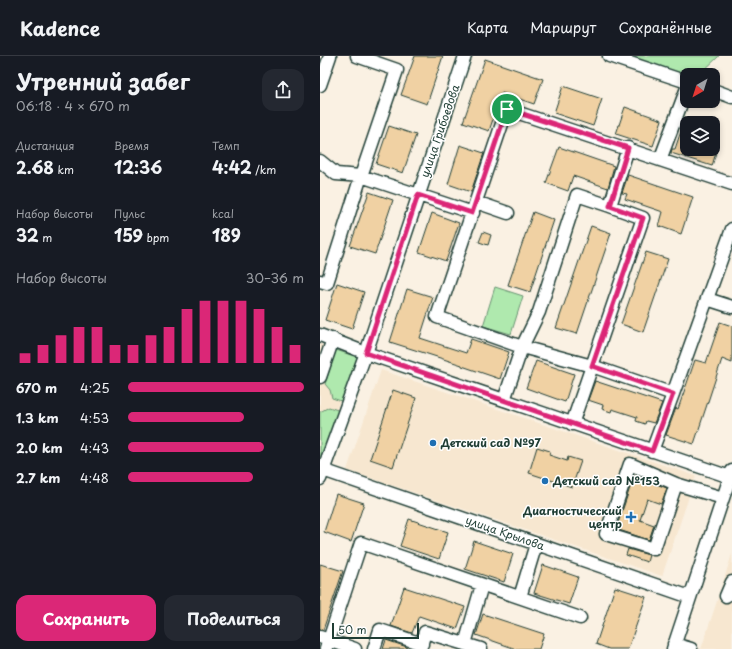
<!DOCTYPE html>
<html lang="ru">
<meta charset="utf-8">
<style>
body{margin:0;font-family:"Playpen Sans",sans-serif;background:#242831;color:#f1f3f6;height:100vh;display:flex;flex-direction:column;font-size:15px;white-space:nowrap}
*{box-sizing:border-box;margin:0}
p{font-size:13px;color:#9ea1a6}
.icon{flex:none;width:22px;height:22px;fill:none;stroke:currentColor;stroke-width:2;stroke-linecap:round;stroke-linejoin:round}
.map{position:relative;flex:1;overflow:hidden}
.panel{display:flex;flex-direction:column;background:#171b24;width:320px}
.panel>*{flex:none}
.needle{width:26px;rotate:219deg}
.controls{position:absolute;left:360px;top:12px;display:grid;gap:8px}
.controls a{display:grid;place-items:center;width:40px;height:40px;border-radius:8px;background:#171b24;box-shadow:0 2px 6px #0003;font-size:20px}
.scale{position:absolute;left:12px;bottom:10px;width:87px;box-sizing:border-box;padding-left:4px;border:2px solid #1f3d34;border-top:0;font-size:11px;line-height:14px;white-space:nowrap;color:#1f3d34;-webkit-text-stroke:3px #fff;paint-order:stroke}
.pin{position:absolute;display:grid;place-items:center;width:34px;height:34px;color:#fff;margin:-17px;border:2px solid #fff;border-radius:50%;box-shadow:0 1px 4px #0007}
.round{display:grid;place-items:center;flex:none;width:42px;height:42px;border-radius:12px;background:#242831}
.head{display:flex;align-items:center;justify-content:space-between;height:68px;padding:0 16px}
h1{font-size:22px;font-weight:700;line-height:30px}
.stats{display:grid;grid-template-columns:repeat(3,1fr);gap:6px;height:68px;padding:4px 16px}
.stats div{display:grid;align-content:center}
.stats b{font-size:17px;font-weight:700}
.stats small{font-size:11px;font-weight:400}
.stats p{font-size:11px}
.chart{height:112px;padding:8px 16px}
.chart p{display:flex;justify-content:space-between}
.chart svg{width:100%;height:72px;margin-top:4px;stroke:#db2777;stroke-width:6}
.cta{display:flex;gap:8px;margin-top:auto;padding:8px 16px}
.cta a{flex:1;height:46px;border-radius:12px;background:#db2777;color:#fff;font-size:16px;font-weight:700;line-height:46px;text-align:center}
.cta a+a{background:#242831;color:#f1f3f6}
ul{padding:0 16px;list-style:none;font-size:13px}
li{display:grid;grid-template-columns:64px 48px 1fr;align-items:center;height:30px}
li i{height:10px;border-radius:5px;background:#db2777}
header{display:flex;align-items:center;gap:24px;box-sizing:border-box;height:56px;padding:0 20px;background:#171b24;border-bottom:1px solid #363941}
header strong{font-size:19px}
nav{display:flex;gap:22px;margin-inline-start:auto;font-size:14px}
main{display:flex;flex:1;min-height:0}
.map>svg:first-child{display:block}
.built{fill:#f7e7d0}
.green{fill:#afe9ae;stroke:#679371}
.building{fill:#f0d1a3;stroke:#1f3d34}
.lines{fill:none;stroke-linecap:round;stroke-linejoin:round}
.minor-casing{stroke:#1f3d34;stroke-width:15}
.minor{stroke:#fff;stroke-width:12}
.route-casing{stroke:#fff;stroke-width:8}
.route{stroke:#db2777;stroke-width:5}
.poi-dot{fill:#1f6fb2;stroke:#fff;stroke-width:1.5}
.labels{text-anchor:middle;stroke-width:3;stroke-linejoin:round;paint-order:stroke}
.street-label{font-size:11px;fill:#1f3d34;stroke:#fff}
.poi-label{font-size:11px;font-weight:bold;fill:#1f3d34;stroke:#fff;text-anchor:start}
</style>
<header>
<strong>Kadence</strong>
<nav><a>Карта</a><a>Маршрут</a><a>Сохранённые</a></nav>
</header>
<main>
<section class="panel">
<div class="head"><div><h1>Утренний забег</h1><p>06:18 · 4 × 670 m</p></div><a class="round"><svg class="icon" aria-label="share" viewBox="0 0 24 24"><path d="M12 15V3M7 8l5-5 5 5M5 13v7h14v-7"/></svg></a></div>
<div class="stats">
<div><p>Дистанция</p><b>2.68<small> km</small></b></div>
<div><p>Время</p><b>12:36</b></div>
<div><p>Темп</p><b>4:42<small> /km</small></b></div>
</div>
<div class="stats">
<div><p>Набор высоты</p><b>32<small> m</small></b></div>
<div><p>Пульс</p><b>159<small> bpm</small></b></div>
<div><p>kcal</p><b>189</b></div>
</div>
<div class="chart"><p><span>Набор высоты</span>30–36 m</p>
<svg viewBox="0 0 160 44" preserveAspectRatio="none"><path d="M5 44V38M15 44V33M25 44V27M35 44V22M45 44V22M55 44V33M65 44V33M75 44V27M85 44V22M95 44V11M105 44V6M115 44V6M125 44V6M135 44V11M145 44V22M155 44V33"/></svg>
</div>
<ul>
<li><b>670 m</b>4:25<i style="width:100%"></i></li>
<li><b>1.3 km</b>4:53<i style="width:66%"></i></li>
<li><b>2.0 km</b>4:43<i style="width:77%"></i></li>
<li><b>2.7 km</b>4:48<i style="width:71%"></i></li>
</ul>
<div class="cta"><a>Сохранить</a><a>Поделиться</a></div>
</section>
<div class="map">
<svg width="412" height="593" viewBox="0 0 412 593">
<rect width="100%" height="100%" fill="#faf1e3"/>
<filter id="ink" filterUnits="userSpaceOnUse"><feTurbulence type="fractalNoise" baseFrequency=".025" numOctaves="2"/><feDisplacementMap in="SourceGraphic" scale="8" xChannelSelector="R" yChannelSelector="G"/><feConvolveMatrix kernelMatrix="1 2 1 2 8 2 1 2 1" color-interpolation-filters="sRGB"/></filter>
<g filter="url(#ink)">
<path class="built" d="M 0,288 L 35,300 L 0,402 Z
M 61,314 L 376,420 L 342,520 L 27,414 Z
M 412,498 L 412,593 L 381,593 L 397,545 Z"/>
<path class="green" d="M 308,0 L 399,0 L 379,19 L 367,19 L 367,20 Z
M 175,231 L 203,240 L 191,278 L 163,270 Z
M 16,294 L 37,301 L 39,298 L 42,303 L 27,347 L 12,342 L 10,334 L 5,328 Z
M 9,351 L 23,356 L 8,399 L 0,402 L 0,356 Z"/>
<path class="building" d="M 95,0 L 123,0 L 107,48 L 81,39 Z
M 165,3 L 223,23 L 214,48 L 182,37 L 169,75 L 143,66 Z
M 243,30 L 282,43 L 273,70 L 234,57 Z
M 305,51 L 342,64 L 333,90 L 296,78 Z
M 365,63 L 367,63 L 367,93 L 397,93 L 392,110 L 351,97 L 352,93 L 355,93 Z
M 69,70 L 96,79 L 83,117 L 56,108 Z
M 140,89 L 164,97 L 151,136 L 128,128 Z
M 239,91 L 294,110 L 288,132 L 253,120 L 248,135 L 226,127 Z
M 308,119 L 373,141 L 361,178 L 339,170 L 343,156 L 305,143 L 307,138 L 302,137 Z
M 49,136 L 73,144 L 55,198 L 30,190 Z
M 213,156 L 234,164 L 210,236 L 188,229 Z
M 112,157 L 139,167 L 126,205 L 99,196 Z
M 271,170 L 291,177 L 257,278 L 236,272 Z
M 163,176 L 171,179 L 168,189 L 159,186 Z
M 326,196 L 348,203 L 323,276 L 301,268 Z
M 17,227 L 44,236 L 32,273 L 5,264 Z
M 87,233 L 113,241 L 100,282 L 146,297 L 151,283 L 189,296 L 180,323 L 142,310 L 142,309 L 70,286 Z
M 400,266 L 412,270 L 412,307 L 402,303 L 374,388 L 346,379 L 356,352 L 358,353 L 375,304 L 386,307 Z
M 216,305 L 254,318 L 245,346 L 206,332 Z
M 275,325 L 342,347 L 334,367 L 326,365 L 325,368 L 316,365 L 317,361 L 292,353 L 291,356 L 282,353 L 283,349 L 268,344 Z
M 73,334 L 96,342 L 73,411 L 50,403 Z
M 217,391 L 230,395 L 229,399 L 247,405 L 248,401 L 261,405 L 252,431 L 209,417 Z
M 314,420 L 347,432 L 341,448 L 327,443 L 320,464 L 334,469 L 329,484 L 296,473 Z
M 16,438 L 44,447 L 31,486 L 4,476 Z
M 89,463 L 128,476 L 119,503 L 80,490 Z
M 154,485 L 193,498 L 184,526 L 145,513 Z
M 308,493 L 329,499 L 327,506 L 306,499 Z
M 0,508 L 23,515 L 3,574 L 0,574 Z
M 223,509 L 258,521 L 249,548 L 214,537 Z
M 84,531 L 145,551 L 137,573 L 99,560 L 92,577 L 71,570 Z
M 295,531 L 326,541 L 308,593 L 289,593 L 276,588 Z
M 163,558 L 224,578 L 219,593 L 196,593 L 156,579 Z
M 66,584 L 87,591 L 87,593 L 63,593 Z"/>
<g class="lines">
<defs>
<path id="minor" d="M 37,0 L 77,14 L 41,120 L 153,157
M 289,0 L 367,26
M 0,29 L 10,0
M 393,34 L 412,41
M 340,104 L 367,32
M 0,105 L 16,118 L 41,120 L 7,227 L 0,225
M 156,146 L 188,157
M 290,150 L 257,139 L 219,256 L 202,291 L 272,310 L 323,162 L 290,150 L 308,92
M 387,243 L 412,251
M 0,279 L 46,297 L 410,421
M 0,321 L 13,283
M 184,344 L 202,291 L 117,261 L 187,53 L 412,128
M 252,368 L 272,310 L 353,338 L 412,173
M 332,395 L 353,338
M 0,413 L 370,541
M 0,423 L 48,291 L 145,0
M 356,428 L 334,493 L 286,478 L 310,408 L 356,428 L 403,442
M 406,540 L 412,526
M 200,541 L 216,488
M 0,581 L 35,593
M 145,588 L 162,529
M 354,588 L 371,593
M 6,593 L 41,487 L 260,562
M 54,593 L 60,574 L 102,588
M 100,593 L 105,576 L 161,593
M 353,593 L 412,415"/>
</defs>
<use href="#minor" class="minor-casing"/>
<use href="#minor" class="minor"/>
</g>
</g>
<g class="lines" filter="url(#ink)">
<defs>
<path id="route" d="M 187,53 L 308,92 L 290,150 L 323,162 L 272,310 L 353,338 L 332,395 L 46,297 L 98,139 L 152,157 Z"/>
</defs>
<use href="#route" class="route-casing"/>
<use href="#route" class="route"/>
</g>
<g class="poi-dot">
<circle cx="113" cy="387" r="4"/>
<circle cx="225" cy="425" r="4"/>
<path d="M309 455h4v4h4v4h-4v4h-4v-4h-4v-4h4z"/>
</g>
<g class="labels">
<g class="street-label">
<text transform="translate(120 75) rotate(-71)" y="4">улица Грибоедова</text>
<text transform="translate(185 477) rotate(19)" y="4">улица Крылова</text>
</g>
<g class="poi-label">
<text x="121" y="391">Детский сад №97</text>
<text x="233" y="429">Детский сад №153</text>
<text x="302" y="459" text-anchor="end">Диагностический<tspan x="302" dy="13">центр</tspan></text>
</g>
</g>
</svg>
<div class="controls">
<a><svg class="needle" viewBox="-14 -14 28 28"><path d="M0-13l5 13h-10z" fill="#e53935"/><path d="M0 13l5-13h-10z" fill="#9ea1a6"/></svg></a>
<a><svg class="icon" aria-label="layers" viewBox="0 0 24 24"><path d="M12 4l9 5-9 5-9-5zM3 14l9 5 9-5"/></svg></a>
</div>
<div class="scale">50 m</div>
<div class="pin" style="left:187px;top:53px;background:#1e9e55"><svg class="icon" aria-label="arrive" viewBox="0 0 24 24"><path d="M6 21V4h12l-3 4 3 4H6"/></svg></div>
</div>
</main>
